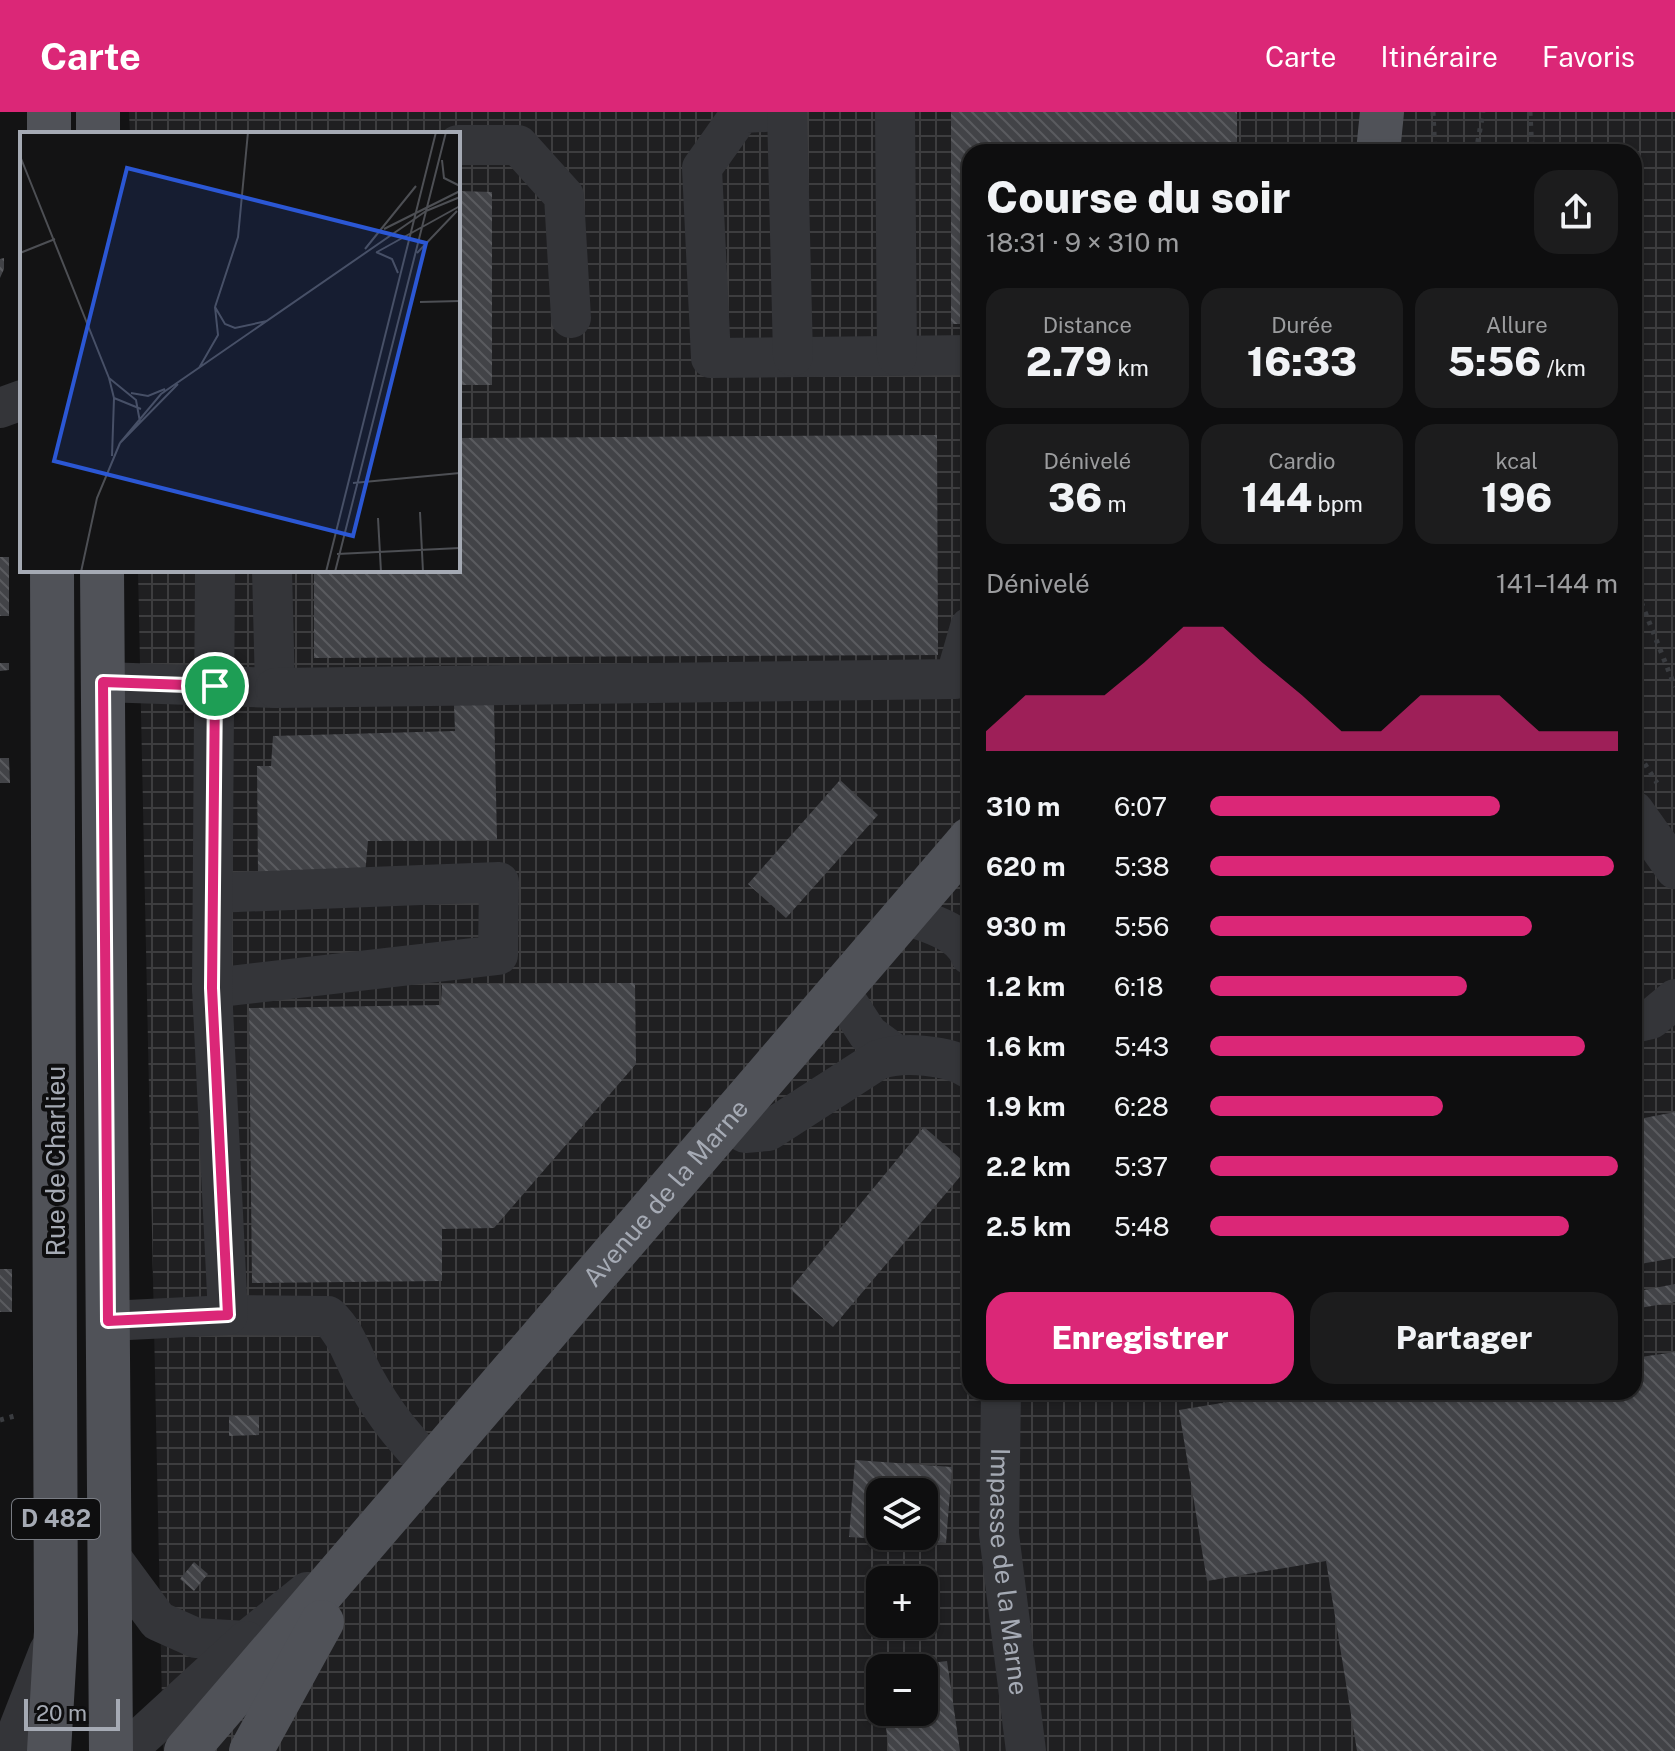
<!DOCTYPE html>
<html lang="fr">
<meta charset="utf-8">
<style>
body{margin:0;font-family:"Public Sans",sans-serif;background:#1c1c1d;color:#f1f3f6;height:100vh;display:flex;flex-direction:column;font-size:30px;white-space:nowrap}
*{box-sizing:border-box;margin:0}
p{font-size:26px;color:#9b9c9e}
.icon{flex:none;width:44px;height:44px;fill:none;stroke:currentColor;stroke-width:2;stroke-linecap:round;stroke-linejoin:round}
.map{position:relative;flex:1;overflow:hidden}
.side{position:absolute;left:962px;top:32px;width:680px;height:1256px;display:flex;flex-direction:column;background:#0e0e0f;border-radius:24px;box-shadow:0 2px 6px #0004,0 0 0 2px #2e2e2f}
.side>*{flex:none}
.tools{position:absolute;left:866px;top:1366px;display:grid;gap:16px}
.tools a{display:grid;place-items:center;width:72px;height:72px;border-radius:16px;background:#0e0e0f;box-shadow:0 2px 6px #0004,0 0 0 2px #2e2e2f;font-size:40px}
.scale{position:absolute;left:24px;bottom:20px;width:96px;box-sizing:border-box;padding-left:8px;border:4px solid #a5aab4;border-top:0;font-size:22px;line-height:28px;white-space:nowrap;color:#a5aab4;-webkit-text-stroke:6px #0e0e0f;paint-order:stroke}
.pin{position:absolute;display:grid;place-items:center;width:68px;height:68px;color:#fff;margin:-34px;border:4px solid #fff;border-radius:50%;box-shadow:0 2px 8px #0007}
.round{display:grid;place-items:center;flex:none;width:84px;height:84px;border-radius:24px;background:#1c1c1d}
.summary{display:flex;align-items:center;justify-content:space-between;height:136px;padding:0 24px}
h1{font-size:44px;font-weight:800;line-height:60px}
.stats{display:grid;grid-template-columns:repeat(3,1fr);gap:12px;height:136px;padding:8px 24px}
.stats div{display:grid;align-content:center;border-radius:20px;background:#1c1c1d;text-align:center}
.stats b{font-size:40px;font-weight:800}
.stats small{font-size:22px;font-weight:400}
.stats p{font-size:22px}
.chart{height:224px;padding:16px 24px}
.chart p{display:flex;justify-content:space-between}
.chart svg{width:100%;height:144px;margin-top:8px;fill:#db2777;opacity:.7}
.cta{display:flex;gap:16px;margin-top:auto;padding:16px 24px}
.cta a{flex:1;height:92px;border-radius:24px;background:#db2777;color:#fff;font-size:32px;font-weight:800;line-height:92px;text-align:center}
.cta a+a{background:#1c1c1d;color:#f1f3f6}
ul{padding:0 24px;list-style:none;font-size:26px}
li{display:grid;grid-template-columns:128px 96px 1fr;align-items:center;height:60px}
li i{height:20px;border-radius:10px;background:#db2777}
header{display:flex;align-items:center;gap:48px;box-sizing:border-box;height:112px;padding:0 40px;background:#db2777;color:#fff}
header strong{font-size:38px}
nav{display:flex;gap:44px;margin-inline-start:auto;font-size:28px}
.map>svg:first-child{display:block}
.industrial{fill:url(#industrial-grid);fill-rule:evenodd}
.building{fill:url(#building-back-hatch);fill-rule:evenodd}
.lines{fill:none;stroke-linecap:round;stroke-linejoin:round}
.path{stroke:#3a3c40;stroke-width:5;stroke-dasharray:4 6;stroke-linecap:butt}
.minor{stroke:#343539;stroke-width:40}
.major{stroke:#505258;stroke-width:44}
.route-casing{stroke:#fff;stroke-width:16}
.route{stroke:#db2777;stroke-width:10}
.labels{text-anchor:middle;stroke-width:8;stroke-linejoin:round;paint-order:stroke}
.shield{fill:#0e0e0f;stroke:#787b82;stroke-width:2}
.shield-label{font-size:24px;font-weight:bold;fill:#a5aab4}
.street-label{font-size:26px;fill:#a5aab4;stroke:#0e0e0f}
.inset-road{fill:none;stroke:#4d4f54;stroke-width:2}
.view{fill:#2b57d4;fill-opacity:0.15;stroke:#2b57d4;stroke-width:4}
.inset-edge{fill:none;stroke:#a5aab4;stroke-width:4}
</style>
<header>
<strong>Carte</strong>
<nav><a>Carte</a><a>Itinéraire</a><a>Favoris</a></nav>
</header>
<div class="map">
<svg width="1675" height="1639" viewBox="0 0 1675 1639">
<defs>
<pattern id="industrial-grid" width="8" height="8" patternUnits="userSpaceOnUse" patternTransform="scale(2)"><rect width="8" height="8" fill="#1f1f21"/><path d="M0 4h8M4 0v8" fill="none" stroke="#3d3d3f"/></pattern>
<pattern id="building-back-hatch" width="6" height="6" patternUnits="userSpaceOnUse" patternTransform="scale(2)"><rect width="6" height="6" fill="#424347"/><path d="M-1 5l2 2M0 0l6 6M5-1l2 2" fill="none" stroke="#5a5b5f"/></pattern>
</defs>
<rect width="100%" height="100%" fill="#131314"/>
<path class="industrial" d="M 129,0 L 1675,0 L 1675,1639 L 163,1639 L 138,458 L 458,458 L 458,22 L 130,22 ZM 970,40 L 1634,40 L 1634,1280 L 970,1280 ZM 880,1380 L 924,1380 L 924,1424 L 880,1424 ZM 880,1468 L 924,1468 L 924,1512 L 880,1512 ZM 880,1556 L 924,1556 L 924,1600 L 880,1600 Z"/>
<path class="building" d="M 951,0 L 1237,0 L 1237,40 L 970,40 L 970,212 L 951,212 Z
M 458,79 L 492,80 L 492,273 L 458,273 Z
M 4,146 L 4,157 L 0,166 L 0,147 Z
M 937,323 L 938,543 L 314,546 L 314,458 L 458,458 L 458,326 Z
M 0,445 L 9,445 L 9,504 L 0,504 Z
M 0,551 L 9,551 L 9,558 L 0,559 Z
M 494,592 L 497,728 L 368,729 L 365,763 L 258,763 L 257,654 L 271,654 L 273,624 L 455,619 L 454,593 Z
M 0,646 L 9,646 L 10,671 L 0,671 Z
M 840,668 L 878,703 L 786,806 L 748,772 Z
M 635,871 L 636,952 L 494,1116 L 442,1117 L 442,1169 L 252,1171 L 249,896 L 441,893 L 442,872 Z
M 1675,1000 L 1675,1146 L 1634,1153 L 1634,1008 Z
M 924,1015 L 969,1054 L 833,1215 L 790,1177 Z
M 0,1157 L 12,1157 L 12,1200 L 0,1200 Z
M 1675,1172 L 1675,1190 L 1634,1197 L 1634,1180 Z
M 1675,1240 L 1675,1639 L 1357,1639 L 1326,1449 L 1207,1469 L 1179,1298 L 1288,1280 L 1377,1280 L 1379,1288 L 1430,1280 L 1634,1280 L 1634,1246 Z
M 229,1304 L 259,1304 L 259,1323 L 229,1324 Z
M 855,1348 L 952,1355 L 946,1431 L 849,1425 ZM 880,1380 L 924,1380 L 924,1424 L 880,1424 Z
M 194,1450 L 208,1462 L 194,1479 L 180,1467 Z
M 947,1549 L 960,1639 L 889,1639 L 884,1600 L 924,1600 L 924,1556 L 906,1554 Z"/>
<g class="lines">
<path class="path" d="M 1433,0 L 1435,40
M 1530,0 L 1532,40
M 1476,40 L 1483,0
M 1634,472 L 1675,575
M 1634,635 L 1657,671
M 0,1308 L 18,1303"/>
<g class="minor">
<path d="M 765,0 L 741,1 L 702,56 L 711,246 L 970,243"/>
<path d="M 787,0 L 793,244"/>
<path d="M 895,0 L 897,244"/>
<path d="M 458,33 L 518,33 L 564,84 L 571,206"/>
<path d="M 0,296 L 22,288"/>
<path d="M 103,570 L 275,576 L 272,458"/>
<path d="M 275,576 L 955,567 L 970,515"/>
<path d="M 1634,699 L 1675,757"/>
<path d="M 906,803 C 928,811 961,819 970,843"/>
<path d="M 212,876 L 498,843 L 499,770 L 213,781"/>
<path d="M 840,879 L 868,922 L 895,942"/>
<path d="M 1634,911 L 1651,907 L 1675,887"/>
<path d="M 728,1010 L 745,1021 L 768,1019 L 878,948 C 902,939 949,943 970,957"/>
<path d="M 228,1203 L 328,1204 C 349,1224 352,1245 366,1269 C 386,1305 404,1325 431,1355"/>
<path d="M 108,1209 L 228,1203 L 212,876 L 215,458"/>
<path id="s1" d="M 1001,1280 L 999,1422 L 1026,1639"/>
<path d="M 110,1444 L 158,1509 L 196,1526 L 246,1529 L 307,1480"/>
<path d="M 10,1639 L 49,1539"/>
<path d="M 126,1639 L 246,1529"/>
</g>
<g class="major">
<path d="M 49,0 L 49,22"/>
<path d="M 98,0 L 98,22"/>
<path d="M 1378,40 L 1382,0"/>
<path d="M 102,458 L 111,1639"/>
<path d="M 49,1639 L 56,1520 L 52,458"/>
<path id="s2" d="M 186,1639 L 970,727"/>
<path d="M 251,1639 L 322,1510"/>
</g>
</g>
<g class="lines">
<defs>
<path id="route" d="M 103,570 L 215,574 L 212,876 L 228,1203 L 108,1209 Z"/>
</defs>
<use href="#route" class="route-casing"/>
<use href="#route" class="route"/>
</g>
<g class="labels">
<rect class="shield" x="12" y="1387" width="88" height="40" rx="6"/>
<g class="shield-label">
<text x="56" y="1415">D 482</text>
</g>
<g class="street-label">
<text transform="translate(56 1049) rotate(-90)" y="9">Rue de Charlieu</text>
<text dy="9" stroke="none"><textPath href="#s2" startOffset="736">Avenue de la Marne</textPath></text>
<text dy="9" stroke="none"><textPath href="#s1" startOffset="180">Impasse de la Marne</textPath></text>
</g>
</g>
<g transform="translate(20 20)">
<rect width="440" height="440" fill="#131314"/>
<path class="inset-road" d="M 0,24 L 89,246 L 94,266 L 92,324M 422,28 L 424,46 L 440,54M 406,79 L 440,65M 364,97 L 440,59M 345,117 L 396,54M 356,120 L 372,127 L 378,141M 357,120 L 440,74M 0,121 L 35,107M 397,121 L 437,79M 400,170 L 440,169M 195,175 L 218,105 L 228,0M 179,236 L 198,203 L 195,175 L 205,192 L 215,196 L 247,189M 89,246 L 116,268 L 120,290M 158,252 L 100,311 L 141,262 L 406,79M 111,261 L 128,264 L 145,257M 94,266 L 121,277M 333,351 L 440,341M 400,380 L 403,440M 358,386 L 361,440M 317,422 L 440,416M 61,440 L 77,366 L 100,311M 306,440 L 416,0M 315,440 L 426,0"/>
<path class="view" d="M 107,36 L 406,111 L 333,404 L 34,329 Z"/>
<rect width="440" height="440" class="inset-edge"/>
</g>
</svg>
<div class="tools">
<a><svg class="icon" aria-label="layers" viewBox="0 0 24 24"><path d="M12 4l9 5-9 5-9-5zM3 14l9 5 9-5"/></svg></a>
<a>+</a>
<a>−</a>
</div>
<div class="scale">20 m</div>
<div class="pin" style="left:215px;top:574px;background:#1e9e55"><svg class="icon" aria-label="arrive" viewBox="0 0 24 24"><path d="M6 21V4h12l-3 4 3 4H6"/></svg></div>
<section class="side">
<div class="summary"><div><h1>Course du soir</h1><p>18:31 · 9 × 310 m</p></div><a class="round"><svg class="icon" aria-label="share" viewBox="0 0 24 24"><path d="M12 15V3M7 8l5-5 5 5M5 13v7h14v-7"/></svg></a></div>
<div class="stats">
<div><p>Distance</p><b>2.79<small> km</small></b></div>
<div><p>Durée</p><b>16:33</b></div>
<div><p>Allure</p><b>5:56<small> /km</small></b></div>
</div>
<div class="stats">
<div><p>Dénivelé</p><b>36<small> m</small></b></div>
<div><p>Cardio</p><b>144<small> bpm</small></b></div>
<div><p>kcal</p><b>196</b></div>
</div>
<div class="chart"><p><span>Dénivelé</span>141–144 m</p>
<svg viewBox="0 0 160 44" preserveAspectRatio="none"><path d="M0 44V38L10 27L20 27L30 27L40 17L50 6L60 6L70 17L80 27L90 38L100 38L110 27L120 27L130 27L140 38L150 38L160 38V44z"/></svg>
</div>
<ul>
<li><b>310 m</b>6:07<i style="width:71%"></i></li>
<li><b>620 m</b>5:38<i style="width:99%"></i></li>
<li><b>930 m</b>5:56<i style="width:79%"></i></li>
<li><b>1.2 km</b>6:18<i style="width:63%"></i></li>
<li><b>1.6 km</b>5:43<i style="width:92%"></i></li>
<li><b>1.9 km</b>6:28<i style="width:57%"></i></li>
<li><b>2.2 km</b>5:37<i style="width:100%"></i></li>
<li><b>2.5 km</b>5:48<i style="width:88%"></i></li>
</ul>
<div class="cta"><a>Enregistrer</a><a>Partager</a></div>
</section>
</div>
